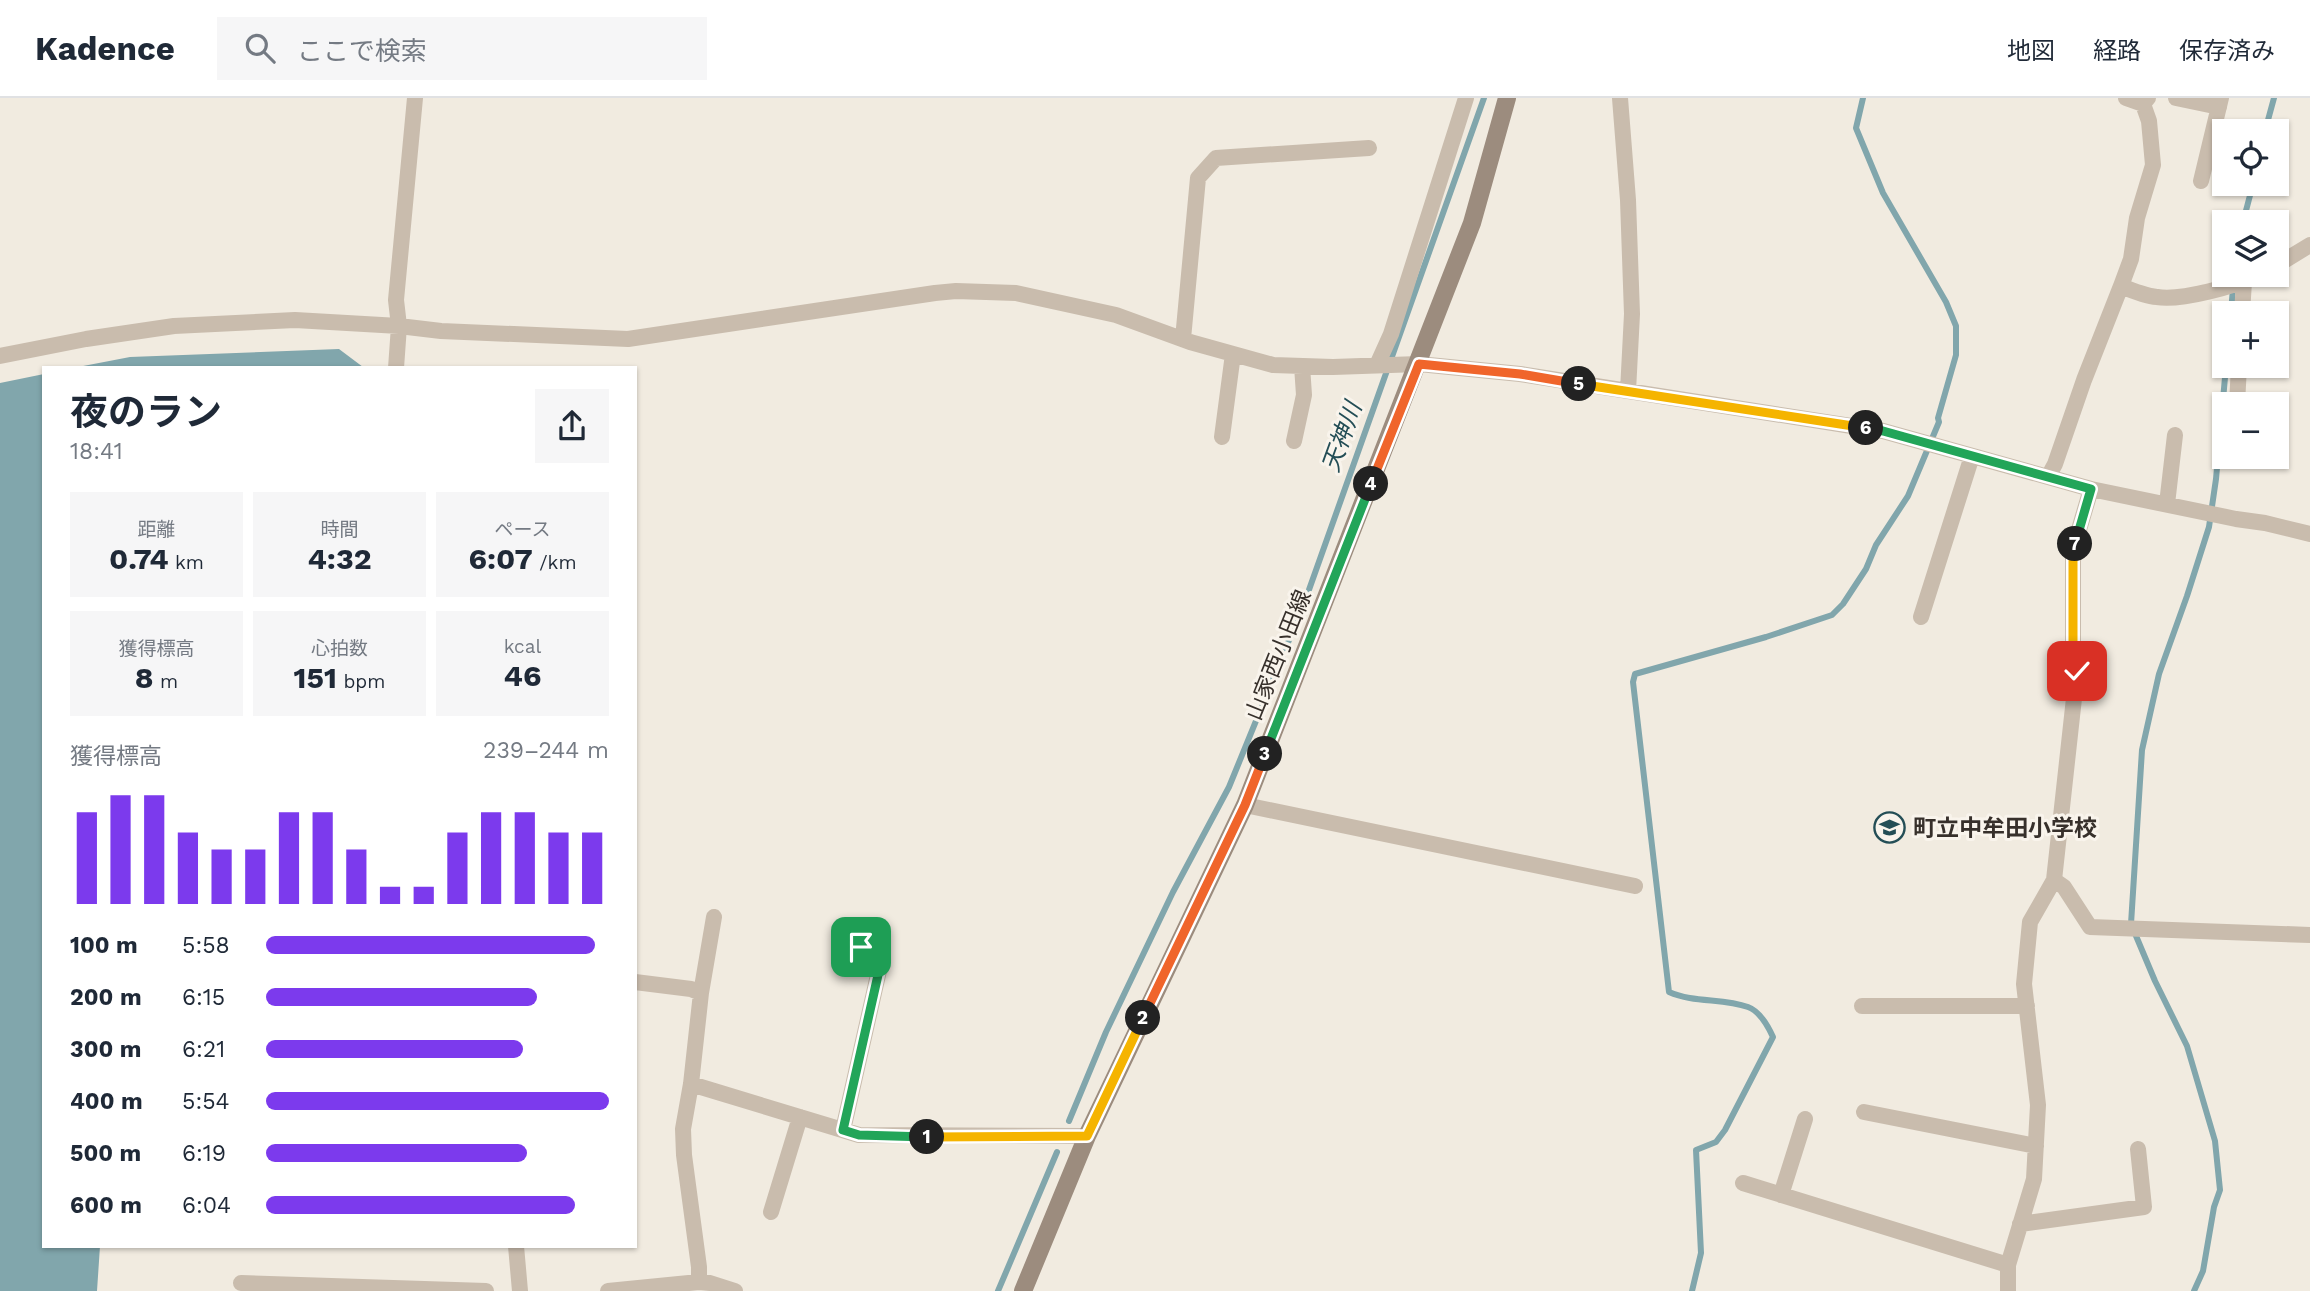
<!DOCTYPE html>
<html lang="ja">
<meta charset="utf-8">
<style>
body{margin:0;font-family:"Work Sans","Noto Sans JP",sans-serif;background:#f6f6f7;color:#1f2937;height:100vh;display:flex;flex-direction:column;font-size:26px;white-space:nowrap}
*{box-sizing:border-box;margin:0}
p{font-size:23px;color:#747a83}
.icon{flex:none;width:38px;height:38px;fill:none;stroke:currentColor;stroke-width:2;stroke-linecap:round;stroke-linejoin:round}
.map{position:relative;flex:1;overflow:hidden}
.details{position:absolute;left:42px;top:268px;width:595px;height:882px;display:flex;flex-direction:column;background:#fff;border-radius:0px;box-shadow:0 2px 5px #0004}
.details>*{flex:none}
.buttons{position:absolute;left:2212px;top:21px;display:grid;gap:14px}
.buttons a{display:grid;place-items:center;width:77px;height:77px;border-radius:0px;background:#fff;box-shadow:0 2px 5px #0004;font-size:35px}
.pin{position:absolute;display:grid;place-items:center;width:60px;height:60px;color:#fff;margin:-30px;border-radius:14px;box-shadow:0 4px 10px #0006}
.km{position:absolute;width:35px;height:35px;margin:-18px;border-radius:50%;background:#222;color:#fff;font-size:19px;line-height:35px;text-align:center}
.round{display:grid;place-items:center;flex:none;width:74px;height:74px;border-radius:0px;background:#f6f6f7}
.headline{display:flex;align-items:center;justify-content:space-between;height:119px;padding:0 28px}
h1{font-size:38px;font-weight:700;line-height:52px}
.metrics{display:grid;grid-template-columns:repeat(3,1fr);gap:10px;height:119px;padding:7px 28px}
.metrics div{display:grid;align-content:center;border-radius:0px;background:#f6f6f7;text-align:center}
.metrics b{font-size:30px;font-weight:700}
.metrics small{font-size:19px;font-weight:400}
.metrics p{font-size:19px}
.chart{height:196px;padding:14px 28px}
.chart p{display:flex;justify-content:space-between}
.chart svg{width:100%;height:126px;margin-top:7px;stroke:#7c3aed;stroke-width:6}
ul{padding:0 28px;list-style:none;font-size:23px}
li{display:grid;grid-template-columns:112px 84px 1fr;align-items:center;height:52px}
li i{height:18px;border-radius:9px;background:#7c3aed}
header{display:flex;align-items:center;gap:42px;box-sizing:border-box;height:98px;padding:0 35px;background:#fff;border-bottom:2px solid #e0e1e3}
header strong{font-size:33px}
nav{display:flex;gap:38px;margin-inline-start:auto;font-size:24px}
.search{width:490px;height:63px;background:#f6f6f7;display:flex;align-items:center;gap:18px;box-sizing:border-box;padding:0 24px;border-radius:0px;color:#747a83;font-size:26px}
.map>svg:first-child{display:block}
.water{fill:#81a6ac}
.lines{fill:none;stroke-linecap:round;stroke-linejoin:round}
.stream{stroke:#81a6ac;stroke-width:6}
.street{stroke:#c9bcad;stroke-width:16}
.secondary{stroke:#9c8c7e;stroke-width:18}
.split-1-casing{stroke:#fff;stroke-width:14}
.split-2-casing{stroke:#fff;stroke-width:14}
.split-3-casing{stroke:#fff;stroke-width:14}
.split-4-casing{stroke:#fff;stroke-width:14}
.split-5-casing{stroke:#fff;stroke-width:14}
.split-6-casing{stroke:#fff;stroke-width:14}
.split-7-casing{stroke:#fff;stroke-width:14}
.split-8-casing{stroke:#fff;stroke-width:14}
.split-1{stroke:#22a559;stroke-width:9}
.split-2{stroke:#f5b400;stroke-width:9}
.split-3{stroke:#f0652b;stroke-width:9}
.split-4{stroke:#22a559;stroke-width:9}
.split-5{stroke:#f0652b;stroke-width:9}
.split-6{stroke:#f5b400;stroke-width:9}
.split-7{stroke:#22a559;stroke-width:9}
.split-8{stroke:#f5b400;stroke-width:9}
.labels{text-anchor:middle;stroke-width:6;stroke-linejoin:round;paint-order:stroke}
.street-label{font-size:23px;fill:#37302b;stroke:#f9f4ec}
.poi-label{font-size:23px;font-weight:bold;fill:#37302b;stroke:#f9f4ec;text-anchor:start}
.water-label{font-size:24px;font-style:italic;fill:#244e56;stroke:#f9f4ec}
</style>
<header>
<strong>Kadence</strong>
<div class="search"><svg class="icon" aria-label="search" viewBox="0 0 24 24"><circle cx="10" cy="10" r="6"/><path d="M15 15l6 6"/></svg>ここで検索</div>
<nav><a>地図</a><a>経路</a><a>保存済み</a></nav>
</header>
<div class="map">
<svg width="2310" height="1193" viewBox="0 0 2310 1193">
<rect width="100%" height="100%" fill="#f1ebe0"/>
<path class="water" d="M 339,251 L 363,269 L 78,269 L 130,259 Z
M 44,276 L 44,1148 L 100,1148 L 97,1193 L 0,1193 L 0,285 Z"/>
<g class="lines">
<path class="stream" d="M 2265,33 L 2274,0
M 2243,124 L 2253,86
M 2231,215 L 2234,177
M 1069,1023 L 1106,934 L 1173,794 L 1229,689 L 1305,503 L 1484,0
M 998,1193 L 1057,1054
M 1692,1193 L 1701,1155 L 1696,1052 L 1716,1044 L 1725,1032 L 1773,939 C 1768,928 1759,913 1748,909 C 1723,900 1694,905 1669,894 L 1633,584 L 1635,576 L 1766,539 L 1832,517 L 1843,506 L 1866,471 L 1876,447 L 1908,398 L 1939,324 L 1938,320 L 1956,257 L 1956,228 L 1946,204 L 1883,95 L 1856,30 L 1863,0
M 2194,1193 L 2203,1173 L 2214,1109 L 2220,1092 L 2215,1043 L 2187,948 L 2155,883 L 2131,826 L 2142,652 L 2159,576 L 2187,498 L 2209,429 L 2216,381 L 2226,268"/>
<path class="street" d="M 1620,0 L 1628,102 L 1632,216 L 1628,293
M 2126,0 L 2143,6
M 2148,0 L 2143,6 L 2149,23 L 2153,67 L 2137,120 L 2131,161 L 2121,188 C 2133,193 2145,198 2157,199 C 2181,203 2236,188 2258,177
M 2176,0 L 2219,9
M 2201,83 L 2221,0
M 2277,167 L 2310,147
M 2242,215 L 2244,184
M 1183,241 L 1198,80 L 1216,60 L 1369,50
M 0,258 L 86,241 L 174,228 L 295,222 L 399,228 L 441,233 L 628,241 L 935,195 L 956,193 L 1016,195 L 1116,217 L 1190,244 L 1273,267 L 1333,269 L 1419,266 L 1520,276 L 1883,333 L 2091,391 L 2236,421 L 2265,425 L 2310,436
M 1377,267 L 1391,236 L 1466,0
M 396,270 L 399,228 L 396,202 L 415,0
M 2237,306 L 2239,268
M 1222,339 L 1233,256
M 1294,343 L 1304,297 L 1302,268
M 2048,379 L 2055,366 L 2084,282 L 2121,188
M 2167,406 L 2175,337
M 1921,519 L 1972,358
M 1245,707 L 1635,788
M 2054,782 L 2064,789 L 2090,829 L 2310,837
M 635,884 L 691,891 L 701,895 L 691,986 L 683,1031 L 684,1057 L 699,1169 L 699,1184
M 701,895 L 714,819
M 1862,908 L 2027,908
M 691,986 L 859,1037 L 1087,1038
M 1864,1014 L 2036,1048
M 843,1032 L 883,855 L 861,849
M 1743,1085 L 2008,1167
M 1781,1097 L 1805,1021
M 771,1114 L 800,1019
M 2020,1126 L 2144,1109 L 2138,1051
M 516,1148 L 520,1193
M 241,1185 L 486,1193
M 608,1193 L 699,1184 L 710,1185 L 735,1193
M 2008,1193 L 2008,1167 L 2034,1081 L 2038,1007 L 2024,886 L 2030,824 L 2054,782 L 2077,573 L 2073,552 L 2073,452 L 2091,391"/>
<path class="secondary" d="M 1023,1193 L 1087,1038 L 1245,707 L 1472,125 L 1507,0"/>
</g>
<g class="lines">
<defs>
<path id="split-1" d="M 861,849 L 883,855 L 843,1032 L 859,1037 L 927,1039"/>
<path id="split-2" d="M 927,1039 L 1087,1038 L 1143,920"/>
<path id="split-3" d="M 1143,920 L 1245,707 L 1265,656"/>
<path id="split-4" d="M 1265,656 L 1371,386"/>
<path id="split-5" d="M 1371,386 L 1419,266 L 1520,276 L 1579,286"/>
<path id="split-6" d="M 1579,286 L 1866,330"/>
<path id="split-7" d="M 1866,330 L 1883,333 L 2091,391 L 2075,446"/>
<path id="split-8" d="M 2075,446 L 2073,452 L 2073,552 L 2077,573"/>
</defs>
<use href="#split-1" class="split-1-casing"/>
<use href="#split-2" class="split-2-casing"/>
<use href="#split-3" class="split-3-casing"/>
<use href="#split-4" class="split-4-casing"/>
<use href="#split-5" class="split-5-casing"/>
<use href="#split-6" class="split-6-casing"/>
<use href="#split-7" class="split-7-casing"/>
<use href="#split-8" class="split-8-casing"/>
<use href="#split-1" class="split-1"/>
<use href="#split-2" class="split-2"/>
<use href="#split-3" class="split-3"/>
<use href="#split-4" class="split-4"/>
<use href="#split-5" class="split-5"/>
<use href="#split-6" class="split-6"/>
<use href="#split-7" class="split-7"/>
<use href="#split-8" class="split-8"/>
</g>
<defs>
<symbol id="school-ring" viewBox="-11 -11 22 22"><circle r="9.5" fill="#f9f4ec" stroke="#244e56" stroke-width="1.5"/><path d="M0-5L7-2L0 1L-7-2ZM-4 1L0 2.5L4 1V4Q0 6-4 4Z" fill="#244e56"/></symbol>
</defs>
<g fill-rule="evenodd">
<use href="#school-ring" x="1872" y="712" width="35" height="35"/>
</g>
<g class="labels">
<g class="street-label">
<text transform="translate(1278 557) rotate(-68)" y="8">山家西小田線</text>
</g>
<g class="poi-label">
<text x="1913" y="738">町立中牟田小学校</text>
</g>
<g class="water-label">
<text transform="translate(1342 339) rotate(-70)" y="8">天神川</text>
</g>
</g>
</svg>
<div class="buttons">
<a><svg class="icon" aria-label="locate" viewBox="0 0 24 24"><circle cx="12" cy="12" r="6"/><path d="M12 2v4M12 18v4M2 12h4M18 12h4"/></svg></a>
<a><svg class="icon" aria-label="layers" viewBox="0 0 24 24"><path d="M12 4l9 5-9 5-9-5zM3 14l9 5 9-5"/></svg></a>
<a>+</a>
<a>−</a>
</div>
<div class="pin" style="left:861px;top:849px;background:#1e9e55"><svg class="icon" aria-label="arrive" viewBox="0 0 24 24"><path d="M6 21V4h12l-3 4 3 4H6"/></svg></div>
<div class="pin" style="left:2077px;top:573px;background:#d93025"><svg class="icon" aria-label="check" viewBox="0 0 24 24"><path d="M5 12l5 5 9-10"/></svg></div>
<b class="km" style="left:927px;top:1039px">1</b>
<b class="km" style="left:1143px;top:920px">2</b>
<b class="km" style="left:1265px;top:656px">3</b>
<b class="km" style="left:1371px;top:386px">4</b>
<b class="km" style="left:1579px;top:286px">5</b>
<b class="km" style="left:1866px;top:330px">6</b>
<b class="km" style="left:2075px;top:446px">7</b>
<section class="details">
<div class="headline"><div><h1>夜のラン</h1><p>18:41</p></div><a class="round"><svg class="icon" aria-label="share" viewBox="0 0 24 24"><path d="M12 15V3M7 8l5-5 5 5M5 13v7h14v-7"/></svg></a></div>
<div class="metrics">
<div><p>距離</p><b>0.74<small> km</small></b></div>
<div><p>時間</p><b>4:32</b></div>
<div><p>ペース</p><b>6:07<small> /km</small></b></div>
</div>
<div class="metrics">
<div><p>獲得標高</p><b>8<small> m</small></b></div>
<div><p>心拍数</p><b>151<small> bpm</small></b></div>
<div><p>kcal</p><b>46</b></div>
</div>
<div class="chart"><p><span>獲得標高</span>239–244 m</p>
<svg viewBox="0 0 160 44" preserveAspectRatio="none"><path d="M5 44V12M15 44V6M25 44V6M35 44V19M45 44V25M55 44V25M65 44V12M75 44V12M85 44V25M95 44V38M105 44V38M115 44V19M125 44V12M135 44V12M145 44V19M155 44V19"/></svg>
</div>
<ul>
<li><b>100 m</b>5:58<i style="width:96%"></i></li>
<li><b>200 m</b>6:15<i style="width:79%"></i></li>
<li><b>300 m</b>6:21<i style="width:75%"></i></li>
<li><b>400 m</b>5:54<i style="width:100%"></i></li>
<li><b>500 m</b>6:19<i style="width:76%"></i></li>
<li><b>600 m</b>6:04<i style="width:90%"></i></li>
</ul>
</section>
</div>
